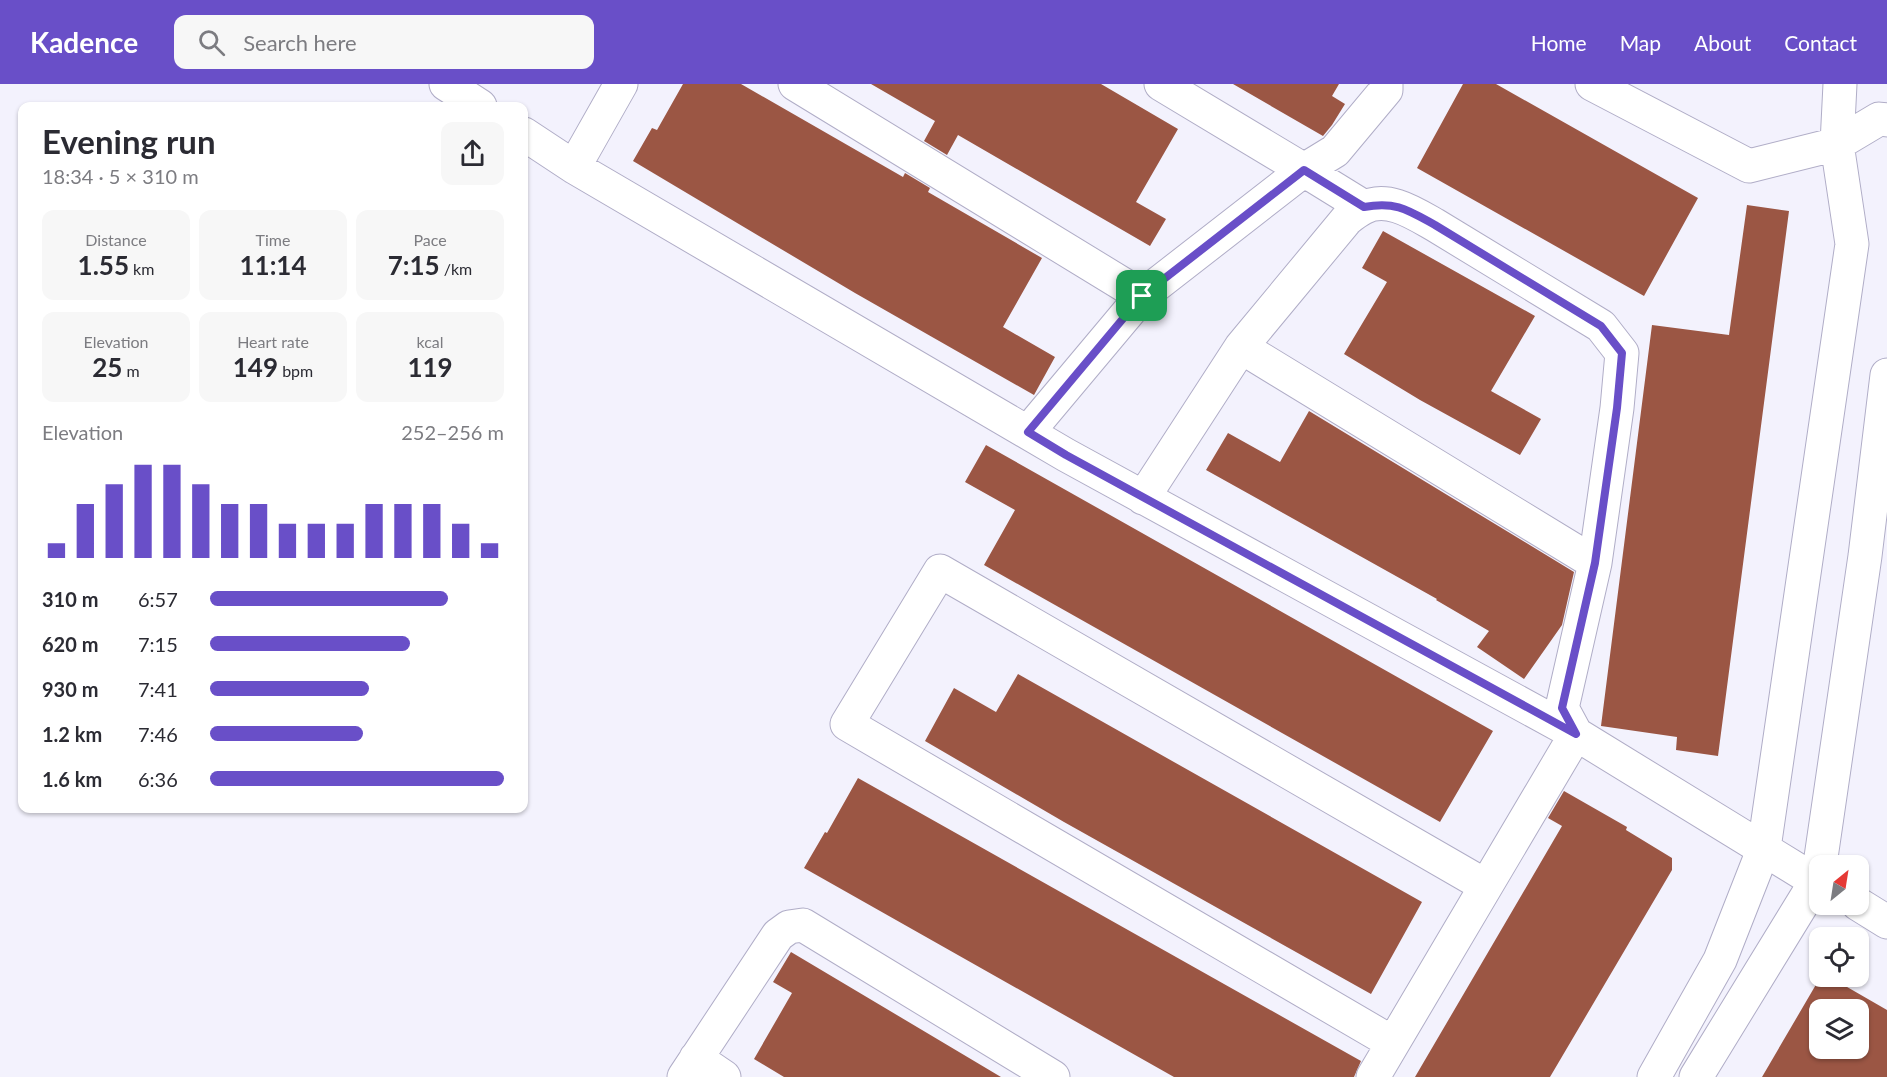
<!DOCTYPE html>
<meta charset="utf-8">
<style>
body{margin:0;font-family:Lato,sans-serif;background:#f7f7f7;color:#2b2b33;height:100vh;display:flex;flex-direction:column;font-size:22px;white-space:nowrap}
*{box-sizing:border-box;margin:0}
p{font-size:20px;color:#7c7c81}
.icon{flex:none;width:33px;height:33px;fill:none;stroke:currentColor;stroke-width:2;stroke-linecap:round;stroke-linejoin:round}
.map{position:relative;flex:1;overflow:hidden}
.drawer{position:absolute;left:18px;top:18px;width:510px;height:711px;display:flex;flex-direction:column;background:#fff;border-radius:12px;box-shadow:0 2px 4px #0004}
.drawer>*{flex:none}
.needle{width:39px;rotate:30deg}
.buttons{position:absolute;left:1809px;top:771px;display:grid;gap:12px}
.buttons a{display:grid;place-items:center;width:60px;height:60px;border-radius:12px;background:#fff;box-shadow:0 2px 4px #0004;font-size:30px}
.pin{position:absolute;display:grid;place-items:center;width:51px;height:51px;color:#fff;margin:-26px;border-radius:12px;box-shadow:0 3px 9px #0006}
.round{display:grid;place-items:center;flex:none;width:63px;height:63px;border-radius:12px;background:#f7f7f7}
.headline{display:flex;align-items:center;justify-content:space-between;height:102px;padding:0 24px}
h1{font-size:33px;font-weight:700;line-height:45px}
.figures{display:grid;grid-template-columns:repeat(3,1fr);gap:9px;height:102px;padding:6px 24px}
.figures div{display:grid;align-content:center;border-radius:12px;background:#f7f7f7;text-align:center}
.figures b{font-size:26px;font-weight:700}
.figures small{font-size:16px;font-weight:400}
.figures p{font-size:16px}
.chart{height:168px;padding:12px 24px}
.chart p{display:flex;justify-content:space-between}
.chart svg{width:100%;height:108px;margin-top:6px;stroke:#694fc8;stroke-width:6}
ul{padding:0 24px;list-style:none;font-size:20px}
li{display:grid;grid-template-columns:96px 72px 1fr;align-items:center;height:45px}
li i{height:15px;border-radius:8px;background:#694fc8}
header{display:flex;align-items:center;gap:36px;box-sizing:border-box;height:84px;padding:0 30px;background:#694fc8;color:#fff}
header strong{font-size:28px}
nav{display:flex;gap:33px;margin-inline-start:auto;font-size:21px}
.search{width:420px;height:54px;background:#f7f7f7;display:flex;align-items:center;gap:15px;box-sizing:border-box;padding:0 21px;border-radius:12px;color:#7c7c81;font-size:22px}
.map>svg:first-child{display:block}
.building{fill:#9b5644;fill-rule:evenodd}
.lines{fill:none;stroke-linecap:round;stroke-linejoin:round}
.minor-casing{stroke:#b0adc7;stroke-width:35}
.minor{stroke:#fff;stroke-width:33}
.route-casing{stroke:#fff;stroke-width:12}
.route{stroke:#694fc8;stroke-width:8}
</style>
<header>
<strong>Kadence</strong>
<div class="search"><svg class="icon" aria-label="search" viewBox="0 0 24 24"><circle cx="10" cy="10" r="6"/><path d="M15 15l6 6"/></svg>Search here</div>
<nav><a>Home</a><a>Map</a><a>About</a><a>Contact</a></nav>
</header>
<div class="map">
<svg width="1887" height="993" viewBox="0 0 1887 993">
<rect width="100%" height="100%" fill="#f3f2fd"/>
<path class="building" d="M 683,0 L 741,0 L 903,93 L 905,89 L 930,104 L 928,108 L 1042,174 L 1003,243 L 1055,273 L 1034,311 L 855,209 L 633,77 L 652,44 L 657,46 Z
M 871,0 L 1101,0 L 1178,45 L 1136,118 L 1166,135 L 1150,162 L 958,51 L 947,71 L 924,57 L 935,37 Z
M 1233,0 L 1339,0 L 1332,12 L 1345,20 L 1332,41 L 1323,52 Z
M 1463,0 L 1496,0 L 1698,114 L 1644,212 L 1417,84 Z
M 1747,121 L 1789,127 L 1718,672 L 1676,666 L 1677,653 L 1601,642 L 1652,241 L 1729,251 Z
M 1383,147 L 1535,232 L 1491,307 L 1541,335 L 1520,371 L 1420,316 L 1344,270 L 1387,198 L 1362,184 Z
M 1309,327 L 1574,488 L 1562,541 L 1524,595 L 1477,563 L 1489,547 L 1436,516 L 1437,515 L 1206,386 L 1228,349 L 1280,378 Z
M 986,361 L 1493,647 L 1440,738 L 984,481 L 1015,426 L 965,398 Z
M 1018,590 L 1422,818 L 1371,910 L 1064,738 L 925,657 L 954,604 L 996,628 Z
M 858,694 L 1361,977 L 1354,993 L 1174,993 L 804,784 L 825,748 L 827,749 Z
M 1564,707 L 1627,743 L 1626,746 L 1672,774 L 1672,786 L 1550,993 L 1415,993 L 1562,742 L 1548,734 Z
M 791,868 L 1001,993 L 784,993 L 754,975 L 792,909 L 773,898 Z
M 1821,892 L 1828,892 L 1887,926 L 1887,993 L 1762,993 ZM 1820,926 L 1858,926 L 1858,964 L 1820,964 Z"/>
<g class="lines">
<defs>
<path id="minor" d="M 446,0 L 480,22
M 795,0 L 1142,212
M 1592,0 L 1749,82 L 1837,60 L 1879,35 L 1887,36
M 524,50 L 574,83 L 1066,371 L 1576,650 L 1809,793 L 1820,796
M 574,83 L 621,0
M 1364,123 L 1304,86 L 1335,67 L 1386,6 L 1386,0
M 1241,263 L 1595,479
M 1028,348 L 1142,212 L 1304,86 L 1161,0
M 1143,414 L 1241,263 L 1347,135 C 1352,131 1357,127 1363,124 C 1387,111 1414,129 1435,141 L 1601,242 L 1622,269 L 1617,324 L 1595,479 L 1562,624 L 1576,650 L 1373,993
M 1858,820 L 1887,838
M 1393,959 L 847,640 L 940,487 L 1486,802
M 696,974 L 724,993
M 684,993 L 778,851 L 789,843 L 803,841 L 1053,993
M 1654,993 L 1720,876 L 1764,764 L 1852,160 L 1837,60 L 1840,0
M 1696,993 L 1818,794 L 1865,472 L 1887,291"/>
</defs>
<use href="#minor" class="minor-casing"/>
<use href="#minor" class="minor"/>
</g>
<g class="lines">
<defs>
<path id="route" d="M 1304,86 L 1364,123 C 1396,117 1408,126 1435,141 L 1601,242 L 1622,269 L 1617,324 L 1595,479 L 1562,624 L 1576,650 L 1066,371 L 1028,348 L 1142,212 Z"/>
</defs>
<use href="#route" class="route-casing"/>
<use href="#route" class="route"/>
</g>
</svg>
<div class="buttons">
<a><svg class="needle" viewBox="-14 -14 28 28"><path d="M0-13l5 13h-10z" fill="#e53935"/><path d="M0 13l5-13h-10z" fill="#7c7c81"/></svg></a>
<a><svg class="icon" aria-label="locate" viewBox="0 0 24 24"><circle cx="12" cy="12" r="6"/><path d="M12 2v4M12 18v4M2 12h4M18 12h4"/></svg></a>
<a><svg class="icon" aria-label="layers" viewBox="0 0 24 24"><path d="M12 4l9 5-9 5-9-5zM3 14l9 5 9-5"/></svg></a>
</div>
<div class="pin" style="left:1142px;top:212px;background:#1e9e55"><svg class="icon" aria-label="arrive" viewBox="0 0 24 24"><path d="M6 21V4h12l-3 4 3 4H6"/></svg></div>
<section class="drawer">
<div class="headline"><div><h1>Evening run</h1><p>18:34 · 5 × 310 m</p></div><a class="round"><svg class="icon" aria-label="share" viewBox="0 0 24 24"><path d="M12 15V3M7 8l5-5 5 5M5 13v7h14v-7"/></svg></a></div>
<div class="figures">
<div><p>Distance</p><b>1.55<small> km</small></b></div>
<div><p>Time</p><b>11:14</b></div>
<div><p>Pace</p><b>7:15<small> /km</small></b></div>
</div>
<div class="figures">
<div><p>Elevation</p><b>25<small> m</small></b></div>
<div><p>Heart rate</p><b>149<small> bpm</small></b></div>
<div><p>kcal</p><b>119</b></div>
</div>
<div class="chart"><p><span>Elevation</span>252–256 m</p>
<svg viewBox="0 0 160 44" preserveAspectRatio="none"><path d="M5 44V38M15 44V22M25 44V14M35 44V6M45 44V6M55 44V14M65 44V22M75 44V22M85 44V30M95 44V30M105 44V30M115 44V22M125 44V22M135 44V22M145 44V30M155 44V38"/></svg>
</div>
<ul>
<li><b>310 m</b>6:57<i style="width:81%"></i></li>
<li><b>620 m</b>7:15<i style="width:68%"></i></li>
<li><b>930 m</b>7:41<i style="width:54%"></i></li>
<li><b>1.2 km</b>7:46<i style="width:52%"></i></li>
<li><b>1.6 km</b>6:36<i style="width:100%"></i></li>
</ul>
</section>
</div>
